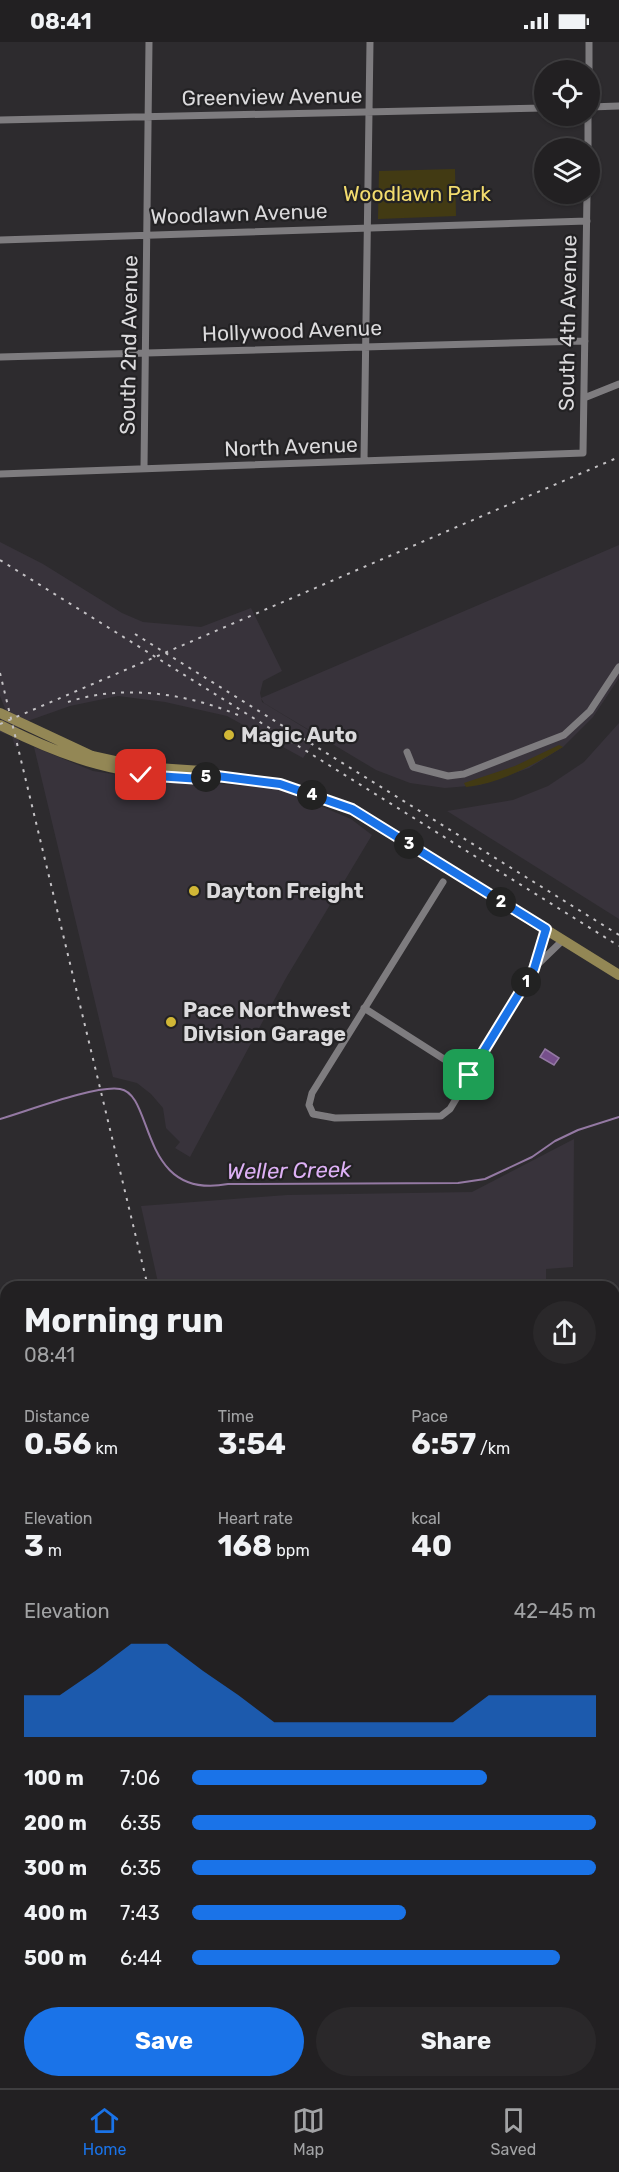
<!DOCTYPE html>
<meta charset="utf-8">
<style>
body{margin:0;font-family:Rubik,sans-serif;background:#2a282a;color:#f1f3f6;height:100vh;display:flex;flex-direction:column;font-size:22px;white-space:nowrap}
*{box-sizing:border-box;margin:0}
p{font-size:20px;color:#a2a3a5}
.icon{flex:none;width:33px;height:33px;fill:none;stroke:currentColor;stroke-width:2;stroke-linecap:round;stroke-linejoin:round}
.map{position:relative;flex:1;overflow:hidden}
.sheet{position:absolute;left:0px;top:1239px;width:620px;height:807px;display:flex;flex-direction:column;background:#222022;border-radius:18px 18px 0 0;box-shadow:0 2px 4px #0004,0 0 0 2px #3f3e40}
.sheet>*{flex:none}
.tools{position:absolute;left:534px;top:18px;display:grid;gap:12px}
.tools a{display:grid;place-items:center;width:66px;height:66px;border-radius:50%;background:#222022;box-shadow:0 2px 4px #0004,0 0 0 2px #3f3e40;font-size:30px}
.pin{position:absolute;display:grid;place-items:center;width:51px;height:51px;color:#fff;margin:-26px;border-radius:12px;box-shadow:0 3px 9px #0006}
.km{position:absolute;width:30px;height:30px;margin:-15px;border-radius:50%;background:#222;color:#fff;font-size:16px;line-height:30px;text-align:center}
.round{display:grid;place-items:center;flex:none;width:63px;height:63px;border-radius:32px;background:#2a282a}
.headline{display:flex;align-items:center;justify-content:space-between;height:102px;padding:0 24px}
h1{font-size:33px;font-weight:700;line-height:45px}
.stats{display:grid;grid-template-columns:repeat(3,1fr);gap:9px;height:102px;padding:6px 24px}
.stats div{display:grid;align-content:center}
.stats b{font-size:30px;font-weight:700}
.stats small{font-size:16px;font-weight:400}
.stats p{font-size:16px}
.chart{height:168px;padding:12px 24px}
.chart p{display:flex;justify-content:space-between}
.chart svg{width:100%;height:108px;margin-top:6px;fill:#1a73e8;opacity:.7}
.button{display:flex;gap:12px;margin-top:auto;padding:12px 24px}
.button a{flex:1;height:69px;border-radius:36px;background:#1a73e8;color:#fff;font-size:24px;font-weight:700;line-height:69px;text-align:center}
.button a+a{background:#2a282a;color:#f1f3f6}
ul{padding:0 24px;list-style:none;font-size:20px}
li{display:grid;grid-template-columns:96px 72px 1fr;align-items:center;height:45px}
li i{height:15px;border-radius:8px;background:#1a73e8}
.status{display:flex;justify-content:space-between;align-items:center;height:42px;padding:0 30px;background:#222022;direction:ltr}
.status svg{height:16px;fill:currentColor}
.menu{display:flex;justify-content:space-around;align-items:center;height:84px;border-top:2px solid #3f3e40;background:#222022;font-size:16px;color:#a2a3a5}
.menu a{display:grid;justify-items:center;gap:3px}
.menu .selected{color:#1a73e8}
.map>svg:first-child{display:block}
.built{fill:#38333b}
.green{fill:#423a13}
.water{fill:#764f8b;stroke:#9479a3;stroke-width:1.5}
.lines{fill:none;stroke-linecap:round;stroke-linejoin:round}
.stream{stroke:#9479a3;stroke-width:2}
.minor{stroke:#7e7c7f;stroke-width:7}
.tertiary{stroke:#7e7c7f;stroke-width:9}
.primary{stroke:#938755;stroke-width:10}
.rail{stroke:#c4c2c5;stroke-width:2;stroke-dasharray:3 6;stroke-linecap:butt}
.route-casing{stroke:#fff;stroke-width:12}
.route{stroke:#1a73e8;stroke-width:8}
.poi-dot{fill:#d1b736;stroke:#232224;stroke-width:2}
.labels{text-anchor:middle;stroke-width:4.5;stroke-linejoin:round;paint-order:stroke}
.street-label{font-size:21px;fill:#dbdadc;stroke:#232224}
.park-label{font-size:21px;fill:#f3dc6e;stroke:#232224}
.poi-label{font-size:21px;font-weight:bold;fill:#dbdadc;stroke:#232224;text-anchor:start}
.water-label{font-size:22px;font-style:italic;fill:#ddb0f5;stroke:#232224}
</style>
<div class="status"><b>08:41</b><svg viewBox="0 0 49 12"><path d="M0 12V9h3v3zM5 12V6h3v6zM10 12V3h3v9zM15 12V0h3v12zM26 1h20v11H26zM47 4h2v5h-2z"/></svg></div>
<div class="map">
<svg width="619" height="2046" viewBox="0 0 619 2046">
<rect width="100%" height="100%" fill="#2d2b2e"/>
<path class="built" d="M 0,500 L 43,522 L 122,571 L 143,580 L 201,585 L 251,566 L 282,629 L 263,639 L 260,651 L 262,660 L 318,694 L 303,716 L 227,674 L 165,660 L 118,654 L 70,664 L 22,681 L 17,690 L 20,703 L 15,705 L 12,694 L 0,690 L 0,680 L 6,669 L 0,654 Z
M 619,503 L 619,636 L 593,675 L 563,705 L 529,726 L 480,743 L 445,746 L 410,741 L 376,728 L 264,661 L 261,656 Z
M 619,681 L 619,877 L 447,769 L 513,758 L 548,744 L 584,720 Z
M 34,705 L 93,729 L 145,737 L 278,746 L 351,777 L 372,793 L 286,936 L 190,1115 L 175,1106 L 180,1100 L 166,1086 L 163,1066 L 151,1052 L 137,1041 L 113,1035 Z
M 574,1097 L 573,1225 L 546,1227 L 546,1245 L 159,1245 L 141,1164 L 287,1153 L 472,1150 Z
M 614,1592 L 619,1592 L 619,1798 L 614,1798 Z
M 268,2040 L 483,2040 L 483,2046 L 272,2046 Z"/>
<path class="green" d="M 455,127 L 456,174 L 378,177 L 379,129 Z
M 559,703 L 563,705 C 533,723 502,741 466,745 L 464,741 L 515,724 Z
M 0,1385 L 6,1385 L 6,1495 L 0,1491 Z
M 0,1539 L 6,1539 L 6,2040 L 234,2040 L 234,2046 L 0,2046 Z"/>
<path class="water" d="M 545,1007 L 559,1016 L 554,1023 L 540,1015 Z"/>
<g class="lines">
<path class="stream" d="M 0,1077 C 28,1069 95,1043 120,1047 C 155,1052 138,1159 228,1142 L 458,1141 L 485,1137 L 532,1115 L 555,1099 L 578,1088 L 619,1075"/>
<path class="minor" d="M 589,28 L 589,0
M 590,65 L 619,64
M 0,78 L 544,66
M 588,106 L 588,74
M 0,198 L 587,179
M 0,315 L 585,299
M 584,356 L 619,342
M 364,419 L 370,0
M 144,426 L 149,0
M 0,432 L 583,411 L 587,152
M 407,710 L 413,725 L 448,734 L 464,732 L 564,693 L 590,669 L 619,625
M 443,840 L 312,1051 L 309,1063 L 313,1072 L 335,1076 L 441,1074 L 450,1067 L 534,927 L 546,887
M 535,925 L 563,898
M 364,966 L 469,1033
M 614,1853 L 619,1853
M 579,2040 L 586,2046
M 486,2046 L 486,2040"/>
<path class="tertiary" d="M 614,1341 L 619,1339
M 0,1380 L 6,1379"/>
<path class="primary" d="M 0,671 L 92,714 L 142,725 L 202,729 L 209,733 L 280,742 L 352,767 L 619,933
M 0,683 C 71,719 121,733 201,737 L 209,733
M 0,1507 L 6,1512
M 614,1508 L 619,1508
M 0,1523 L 6,1523
M 614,1976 L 619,1980"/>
<path class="rail" d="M 0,518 L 619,904
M 135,592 L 619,893
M 0,631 L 148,1245
M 68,660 C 122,642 186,651 238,673
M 0,682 L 619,415
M 248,2046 L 248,2040"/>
</g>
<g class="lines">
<defs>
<path id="route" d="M 141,733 L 201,737 L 209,733 L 280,742 L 352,767 L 546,887 L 534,927 L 469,1033"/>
</defs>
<use href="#route" class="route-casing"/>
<use href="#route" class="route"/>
</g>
<g class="poi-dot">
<circle cx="229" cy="693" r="6"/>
<circle cx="194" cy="849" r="6"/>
<circle cx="171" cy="980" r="6"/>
</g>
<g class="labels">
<g class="street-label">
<text transform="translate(272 55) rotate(-1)" y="7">Greenview Avenue</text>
<text transform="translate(239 172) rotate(-2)" y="7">Woodlawn Avenue</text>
<text transform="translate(568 281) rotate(-89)" y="7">South 4th Avenue</text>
<text transform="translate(292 289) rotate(-2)" y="7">Hollywood Avenue</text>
<text transform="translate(129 303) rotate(-89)" y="7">South 2nd Avenue</text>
<text transform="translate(291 405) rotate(-2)" y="7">North Avenue</text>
</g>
<g class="park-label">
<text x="417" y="159">Woodlawn Park</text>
</g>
<g class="poi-label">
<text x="241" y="700">Magic Auto</text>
<text x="206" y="856">Dayton Freight</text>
<text x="183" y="975">Pace Northwest<tspan x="183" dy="24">Division Garage</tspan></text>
</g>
<g class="water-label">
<text transform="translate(289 1128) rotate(-1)" y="8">Weller Creek</text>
</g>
</g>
</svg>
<div class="tools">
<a><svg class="icon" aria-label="locate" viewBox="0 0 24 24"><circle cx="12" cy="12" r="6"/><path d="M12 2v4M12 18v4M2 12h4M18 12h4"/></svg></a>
<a><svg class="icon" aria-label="layers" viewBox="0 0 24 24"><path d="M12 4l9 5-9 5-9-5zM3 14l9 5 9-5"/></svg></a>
</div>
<div class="pin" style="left:469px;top:1033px;background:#1e9e55"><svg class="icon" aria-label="arrive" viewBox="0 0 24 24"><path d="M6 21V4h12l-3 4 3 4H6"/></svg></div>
<div class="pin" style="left:141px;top:733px;background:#d93025"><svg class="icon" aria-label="check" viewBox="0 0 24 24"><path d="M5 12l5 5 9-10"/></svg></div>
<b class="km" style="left:526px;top:940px">1</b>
<b class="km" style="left:501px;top:860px">2</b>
<b class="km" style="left:409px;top:802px">3</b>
<b class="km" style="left:312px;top:753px">4</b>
<b class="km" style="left:206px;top:735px">5</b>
<section class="sheet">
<div class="headline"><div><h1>Morning run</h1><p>08:41</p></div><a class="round"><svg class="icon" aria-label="share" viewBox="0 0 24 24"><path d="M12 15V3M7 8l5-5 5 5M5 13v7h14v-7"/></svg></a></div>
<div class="stats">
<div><p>Distance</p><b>0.56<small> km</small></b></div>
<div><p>Time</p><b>3:54</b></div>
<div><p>Pace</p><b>6:57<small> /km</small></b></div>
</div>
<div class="stats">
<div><p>Elevation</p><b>3<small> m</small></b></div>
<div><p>Heart rate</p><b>168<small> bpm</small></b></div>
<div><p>kcal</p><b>40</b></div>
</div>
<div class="chart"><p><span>Elevation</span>42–45 m</p>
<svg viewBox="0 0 160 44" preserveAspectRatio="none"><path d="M0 44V27L10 27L20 17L30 6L40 6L50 17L60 27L70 38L80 38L90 38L100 38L110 38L120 38L130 27L140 27L150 27L160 27V44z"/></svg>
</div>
<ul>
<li><b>100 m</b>7:06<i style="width:73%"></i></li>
<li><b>200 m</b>6:35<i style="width:100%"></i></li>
<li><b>300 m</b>6:35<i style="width:100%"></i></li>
<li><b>400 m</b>7:43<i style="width:53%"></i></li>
<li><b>500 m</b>6:44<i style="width:91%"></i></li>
</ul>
<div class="button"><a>Save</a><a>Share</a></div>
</section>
</div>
<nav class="menu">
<a class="selected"><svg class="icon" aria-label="home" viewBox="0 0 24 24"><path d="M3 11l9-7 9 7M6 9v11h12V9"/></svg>Home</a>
<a><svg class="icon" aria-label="map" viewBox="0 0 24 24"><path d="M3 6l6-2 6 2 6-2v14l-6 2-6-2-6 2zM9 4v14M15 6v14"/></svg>Map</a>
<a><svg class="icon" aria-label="saved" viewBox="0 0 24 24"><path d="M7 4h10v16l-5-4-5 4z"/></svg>Saved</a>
</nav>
